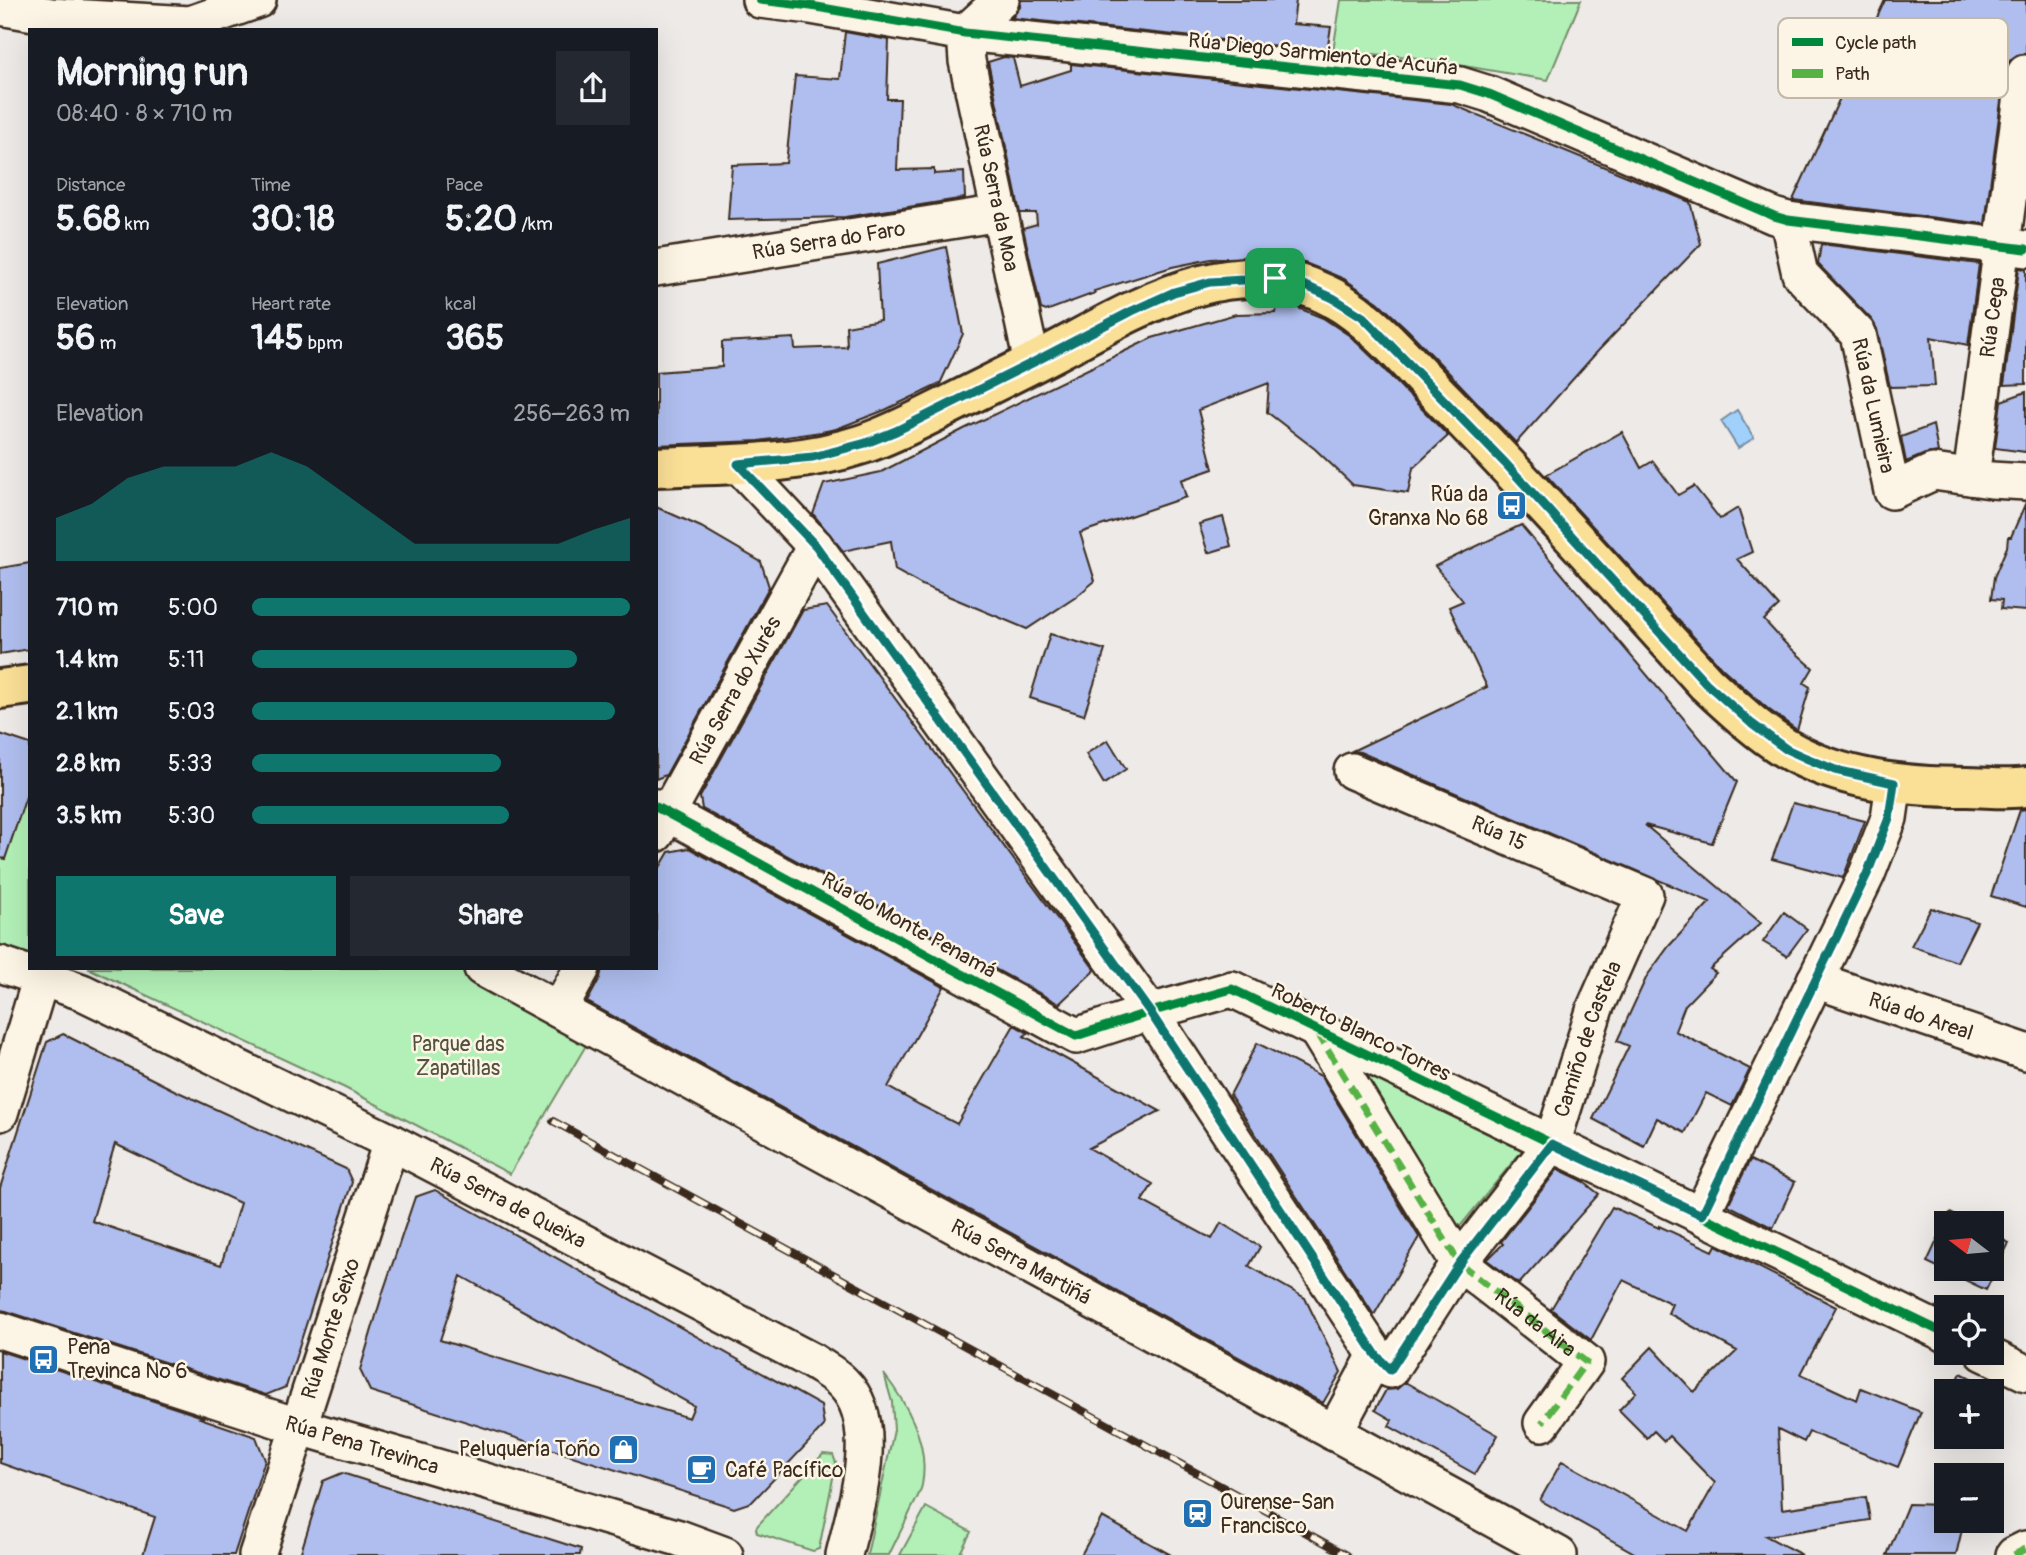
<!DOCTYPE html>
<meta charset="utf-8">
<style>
body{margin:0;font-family:Pangolin,sans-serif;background:#242831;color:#f1f3f6;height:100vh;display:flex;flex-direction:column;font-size:26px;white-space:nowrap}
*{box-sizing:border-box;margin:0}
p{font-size:23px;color:#9ea1a6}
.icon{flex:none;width:38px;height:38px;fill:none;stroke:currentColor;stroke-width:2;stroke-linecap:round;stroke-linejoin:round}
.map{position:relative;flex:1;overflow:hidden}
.side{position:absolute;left:28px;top:28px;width:630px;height:942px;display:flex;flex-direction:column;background:#171b24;border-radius:0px;box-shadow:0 7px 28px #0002}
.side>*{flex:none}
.needle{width:46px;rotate:286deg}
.buttons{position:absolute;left:1934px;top:1211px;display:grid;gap:14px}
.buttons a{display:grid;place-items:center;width:70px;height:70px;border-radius:0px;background:#171b24;box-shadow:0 7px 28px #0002;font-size:35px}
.pin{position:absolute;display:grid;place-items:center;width:60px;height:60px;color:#fff;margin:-30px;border-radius:14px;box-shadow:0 4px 10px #0006}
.round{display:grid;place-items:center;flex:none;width:74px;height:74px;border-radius:0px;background:#242831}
.headline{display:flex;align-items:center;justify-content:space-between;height:119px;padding:0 28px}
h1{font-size:38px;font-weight:700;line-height:52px}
.metrics{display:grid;grid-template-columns:repeat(3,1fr);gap:10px;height:119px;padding:7px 28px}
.metrics div{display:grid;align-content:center}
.metrics b{font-size:35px;font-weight:700}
.metrics small{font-size:19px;font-weight:400}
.metrics p{font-size:19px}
.chart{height:196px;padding:14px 28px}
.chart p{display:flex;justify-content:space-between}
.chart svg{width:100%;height:126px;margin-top:7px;fill:#0f766e;opacity:.7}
.primary-button{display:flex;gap:14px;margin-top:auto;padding:14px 28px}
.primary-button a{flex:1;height:80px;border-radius:0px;background:#0f766e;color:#fff;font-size:28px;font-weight:700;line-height:80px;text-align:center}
.primary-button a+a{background:#242831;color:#f1f3f6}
ul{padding:0 28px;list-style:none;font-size:23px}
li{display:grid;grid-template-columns:112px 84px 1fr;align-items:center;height:52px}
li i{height:18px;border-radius:9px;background:#0f766e}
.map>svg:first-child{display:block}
.green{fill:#b2f0b7;stroke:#768d6a;stroke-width:2}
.water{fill:#a0d1fc;stroke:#788ea3;stroke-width:2}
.building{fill:#afbeee;stroke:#3b2a1e;stroke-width:2;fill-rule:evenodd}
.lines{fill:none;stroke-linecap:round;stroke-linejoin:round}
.minor-casing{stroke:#3b2a1e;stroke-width:40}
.major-casing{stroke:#3b2a1e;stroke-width:44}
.minor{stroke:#fcf5e5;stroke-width:35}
.major{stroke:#fadf96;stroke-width:38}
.rail-casing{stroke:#3b2a1e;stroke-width:8}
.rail{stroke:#fcf5e5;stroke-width:5;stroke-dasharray:16;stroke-linecap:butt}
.quiet{stroke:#57b245;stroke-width:7;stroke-dasharray:14 7;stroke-linecap:butt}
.cycleway-casing{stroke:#fcf5e5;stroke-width:13}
.cycleway{stroke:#00873e;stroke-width:9}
.route-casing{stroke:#fff;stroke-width:14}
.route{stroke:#0f766e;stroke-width:9}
.labels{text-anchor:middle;stroke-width:5;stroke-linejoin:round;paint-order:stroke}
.street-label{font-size:21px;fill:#3b2a1e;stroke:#fcf5e5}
.poi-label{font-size:21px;fill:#3b2a1e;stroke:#fcf5e5;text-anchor:start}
.park-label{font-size:21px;fill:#53523d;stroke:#fcf5e5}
.key{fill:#fcf5e5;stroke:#c2b8a9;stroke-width:2}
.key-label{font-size:19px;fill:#3b2a1e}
</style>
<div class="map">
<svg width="2026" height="1555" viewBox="0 0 2026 1555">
<rect width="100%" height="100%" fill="#edeae7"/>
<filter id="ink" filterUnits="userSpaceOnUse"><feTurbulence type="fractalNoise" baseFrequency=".0143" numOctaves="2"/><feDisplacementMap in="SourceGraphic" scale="14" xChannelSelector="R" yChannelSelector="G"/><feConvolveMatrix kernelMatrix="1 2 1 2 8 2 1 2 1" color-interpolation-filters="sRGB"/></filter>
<g filter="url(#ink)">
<path class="green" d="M 1341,0 L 1581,0 L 1548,80 L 1411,57 L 1333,51 Z
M 30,785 L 30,958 L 0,947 L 0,852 Z
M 88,968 L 465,968 L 591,1037 L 510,1174 L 345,1088 Z
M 1356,1069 L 1525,1147 L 1458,1229 Z
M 884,1374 C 908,1405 930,1444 922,1485 C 920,1494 915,1502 911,1510 C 904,1525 896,1540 889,1555 L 867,1555 L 894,1430 L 892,1402 Z
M 823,1454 L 833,1455 L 836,1463 L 819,1549 L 813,1551 L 757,1533 L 756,1528 L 758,1525 Z
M 926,1507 L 971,1532 L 959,1555 L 900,1555 Z"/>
<path class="water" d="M 1737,410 L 1754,438 L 1738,448 L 1721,421 Z"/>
<path class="building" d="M 1021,0 L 1296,0 L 1293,24 L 1331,27 L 1327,51 L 1012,18 L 1020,7 Z
M 1885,0 L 2026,0 L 2026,53 L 2017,55 L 2010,60 L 2005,70 L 1985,224 L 1793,200 Z
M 845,32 L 889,40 L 887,99 L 900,99 L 897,170 L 934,169 L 934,174 L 964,172 L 965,198 L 845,217 L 728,220 L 732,165 L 786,163 L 795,76 L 840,79 Z
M 1004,57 L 1013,58 L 1020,86 L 1071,70 L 1071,64 L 1451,104 L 1690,202 L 1701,244 L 1598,351 L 1516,443 L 1408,330 L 1378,302 L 1344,279 L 1305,263 L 1264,256 L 1211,259 L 1172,267 L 1094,291 L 1095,293 L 1046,311 L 1041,309 L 1023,228 L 1037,224 L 1036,213 L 1020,213 L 988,62 Z
M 1821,244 L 1979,264 L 1968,345 L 1931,337 L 1935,386 L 1890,387 L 1877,329 L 1872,320 L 1818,264 Z
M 946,247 L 963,334 L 940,384 L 885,410 L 836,429 L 821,432 L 759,441 L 656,445 L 656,372 L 722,367 L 722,342 L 794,338 L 795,349 L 847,347 L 846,326 L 880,320 L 877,264 Z
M 2019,268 L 2026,269 L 2026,384 L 2004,385 Z
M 1277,303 L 1291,305 L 1323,318 L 1350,336 L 1376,361 L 1448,436 L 1413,468 L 1408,493 L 1353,485 L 1315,449 L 1267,412 L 1269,383 L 1198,410 L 1213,469 L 1181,480 L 1186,497 L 1080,533 L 1095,581 L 1076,597 L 1027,629 L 922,585 L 895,570 L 891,541 L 843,551 L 813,514 L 824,484 L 881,472 L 964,429 L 1152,338 L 1236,314 L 1276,313 Z
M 2026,392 L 2026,452 L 1995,448 L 2001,401 Z
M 1933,425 L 1938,452 L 1925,454 L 1906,462 L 1901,437 Z
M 1622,432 L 1641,468 L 1653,461 L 1678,495 L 1694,486 L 1720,519 L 1738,508 L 1752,552 L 1737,559 L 1779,606 L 1764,620 L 1785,643 L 1813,668 L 1804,683 L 1810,687 L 1797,730 L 1768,709 L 1722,668 L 1546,475 Z
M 2026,502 L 2026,611 L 2001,609 L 2002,600 L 1991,599 L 1994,577 L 2007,547 L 2008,537 L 2011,537 Z
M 656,507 L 701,527 L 761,562 L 769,587 L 666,775 L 656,779 Z
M 1223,517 L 1231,546 L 1208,553 L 1199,524 Z
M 1521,525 L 1737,782 L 1712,843 L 1645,825 L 1761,923 L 1710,969 L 1716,973 L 1685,1005 L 1675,1031 L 1750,1069 L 1732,1106 L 1706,1093 L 1685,1133 L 1657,1118 L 1644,1146 L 1593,1119 L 1629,1046 L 1617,1041 L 1647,976 L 1669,946 L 1710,902 L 1360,752 L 1352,751 L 1487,687 L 1449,607 L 1463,601 L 1435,566 Z
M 30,563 L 30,649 L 0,654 L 0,568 Z
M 827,606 L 1095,970 L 1059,1004 L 702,809 L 700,797 L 803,610 Z
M 1050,634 L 1105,650 L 1084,715 L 1030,698 Z
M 0,734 L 30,744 L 30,785 L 5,859 L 0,858 Z
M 1108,740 L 1126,769 L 1104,784 L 1086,754 Z
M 1793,803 L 1865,821 L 1843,878 L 1772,859 Z
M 2026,809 L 2026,907 L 1991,896 L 2020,810 Z
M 689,848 L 944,987 L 888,1087 L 920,1105 L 957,1124 L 1014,1025 L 1028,1033 L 1024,1036 L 1160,1111 L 1089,1148 L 1153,1184 L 1142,1201 L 1212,1239 L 1221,1223 L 1260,1247 L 1249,1266 L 1305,1298 L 1341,1372 L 1323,1403 L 587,1002 L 600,978 L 602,968 L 656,968 L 656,874 L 669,852 Z
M 1931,908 L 1977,922 L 1957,962 L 1911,946 Z
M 1784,912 L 1807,929 L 1787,956 L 1763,942 Z
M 63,1034 L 174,1090 L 346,1169 L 352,1182 L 286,1387 L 266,1395 L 6,1311 L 0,1310 L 0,1188 L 47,1042 ZM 115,1144 L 240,1203 L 221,1265 L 92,1221 Z
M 1257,1043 L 1321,1076 L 1419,1237 L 1374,1315 L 1230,1095 Z
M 1750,1160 L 1795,1182 L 1773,1228 L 1728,1205 Z
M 1558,1169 L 1581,1180 L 1599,1194 L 1519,1284 L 1487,1260 L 1503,1244 L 1501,1242 Z
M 435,1190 L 821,1406 L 824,1426 L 752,1502 L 734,1508 L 370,1391 L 360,1370 L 383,1292 L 415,1197 ZM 461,1276 L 694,1406 L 689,1418 L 440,1340 Z
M 1612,1207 L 1659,1228 L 1659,1226 L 1713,1251 L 1716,1245 L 1836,1307 L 1801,1374 L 1857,1400 L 1861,1388 L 1921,1412 L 1898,1467 L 1809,1432 L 1804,1442 L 1778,1429 L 1782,1509 L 1866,1497 L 1870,1520 L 1766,1536 L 1802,1555 L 1638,1555 L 1540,1500 L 1562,1461 L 1688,1531 L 1715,1483 L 1669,1436 L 1664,1441 L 1654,1431 L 1647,1438 L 1619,1410 L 1636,1392 L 1622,1378 L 1652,1347 L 1694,1392 L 1737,1351 L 1668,1313 L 1672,1304 L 1623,1280 L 1591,1340 L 1551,1309 Z
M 1950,1213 L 1970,1223 L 1946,1223 L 1946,1269 L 1992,1269 L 1992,1234 L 2009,1243 L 1986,1290 L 1927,1262 Z
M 0,1351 L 203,1417 L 200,1418 L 256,1437 L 265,1460 L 234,1555 L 143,1555 L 155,1517 L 0,1463 Z
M 1961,1373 L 1996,1391 L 1992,1399 L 1992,1391 L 1952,1391 Z
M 1405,1382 L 1498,1435 L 1475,1474 L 1389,1426 L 1392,1420 L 1375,1410 L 1386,1390 L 1397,1389 Z
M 342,1473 L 581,1549 L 580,1555 L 300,1555 L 323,1481 Z
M 1908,1504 L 1946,1505 L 1946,1521 L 1964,1521 L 1956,1555 L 1887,1555 Z
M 1102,1517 L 1171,1555 L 1081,1555 Z"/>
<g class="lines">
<defs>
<g id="minor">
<path d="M 760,0 L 811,6 L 965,33 L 1460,85 L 1489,94 L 1774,216 L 1788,220 L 2026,249"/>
<path d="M 0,7 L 51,16 L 190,24 L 258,0"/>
<path id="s1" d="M 965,33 L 967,61 L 1032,363"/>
<path d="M 965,33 L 1001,0"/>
<path id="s2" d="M 1788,220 L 1800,274 L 1858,334 L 1892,491 L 1933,472 L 1991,480 L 2026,482"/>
<path id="s3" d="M 656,268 L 1000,213"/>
<path id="s4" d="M 738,464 L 815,546 L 1150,1012 L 1376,1355 L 1390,1370 L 1459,1263 L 1552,1144 L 1595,1008 L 1645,895 L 1352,771"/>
<path id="s5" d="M 1971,477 L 2025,73"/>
<path d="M 656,807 L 1076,1036 L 1150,1012 L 1232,989 L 1946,1334"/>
<path id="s6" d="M 656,834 L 815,546"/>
<path id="s7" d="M 0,964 L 82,992 L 391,1142 L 812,1361 C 822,1368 835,1374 843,1383 C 884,1423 855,1507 844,1555"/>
<path id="s8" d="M 482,968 L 1559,1555"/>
<path id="s9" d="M 1815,980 L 2026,1052"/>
<path d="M 559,1010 L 582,968"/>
<path id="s10" d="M 1316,1029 L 1459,1263 L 1586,1362 L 1542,1423"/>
<path d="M 0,1113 L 41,977"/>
<path d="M 1701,1215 L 1867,874 L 1889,818 L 1894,783"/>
<path id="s11" d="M 0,1330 L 297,1426 L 679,1538 L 725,1555"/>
<path d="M 1984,1353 L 2026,1373"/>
<path d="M 1334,1433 L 1376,1355"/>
<path id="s12" d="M 257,1555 L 391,1142"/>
<path d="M 2014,1555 L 2026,1549"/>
</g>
<path id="major" d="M 656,467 C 725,464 797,466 863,444 C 890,435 917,421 943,408 C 980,389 1018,371 1056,351 C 1141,306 1237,246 1333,298 C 1375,321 1411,367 1444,400 C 1534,492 1620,588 1706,683 C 1731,706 1756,730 1785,748 C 1839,780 1905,787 1967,787 C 1986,787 2007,790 2026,787
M 0,689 L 30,685"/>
</defs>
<use href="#minor" class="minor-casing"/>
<use href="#major" class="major-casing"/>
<use href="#minor" class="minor"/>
<use href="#major" class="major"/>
<defs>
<path id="rail" d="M 553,1121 L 1347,1555"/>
</defs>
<use href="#rail" class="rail-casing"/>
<use href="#rail" class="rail"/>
<path class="quiet" d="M 1317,1032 L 1459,1263 L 1586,1362 L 1542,1423
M 1376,1355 L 1390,1370 L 1459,1263 L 1552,1144
M 2014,1555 L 2026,1549"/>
<defs>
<path id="cycleway" d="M 760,0 L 811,6 L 965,33 L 1460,85 L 1489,94 L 1774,216 L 1788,220 L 2026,249
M 656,807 L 1076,1036 L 1150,1012 L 1232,989 L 1946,1334"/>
</defs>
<use href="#cycleway" class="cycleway-casing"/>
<use href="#cycleway" class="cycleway"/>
</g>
</g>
<g class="lines" filter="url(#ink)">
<defs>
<path id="route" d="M 1275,278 L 1306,286 L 1333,298 L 1363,317 L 1505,463 L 1706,683 L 1752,724 L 1786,749 L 1806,758 L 1835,770 L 1894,783 L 1889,818 L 1867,874 L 1702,1215 L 1552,1144 L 1459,1264 L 1390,1370 L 1376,1355 L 1150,1012 L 816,546 L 738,464 L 813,457 L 866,443 L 896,431 L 1032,363 L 1132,311 L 1174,292 L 1210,282 Z"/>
</defs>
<use href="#route" class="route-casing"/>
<use href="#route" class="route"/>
</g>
<defs>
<symbol id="bus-square" viewBox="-11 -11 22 22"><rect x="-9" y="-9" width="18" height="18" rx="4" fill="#1f6fb2" stroke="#fcf5e5"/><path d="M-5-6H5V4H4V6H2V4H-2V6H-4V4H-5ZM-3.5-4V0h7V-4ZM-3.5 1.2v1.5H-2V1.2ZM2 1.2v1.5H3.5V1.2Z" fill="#fff"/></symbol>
<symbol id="shop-square" viewBox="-11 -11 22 22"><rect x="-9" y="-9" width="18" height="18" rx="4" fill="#1f6fb2" stroke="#fcf5e5"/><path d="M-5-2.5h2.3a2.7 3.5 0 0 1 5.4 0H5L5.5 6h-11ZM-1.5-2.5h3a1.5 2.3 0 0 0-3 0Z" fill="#fff"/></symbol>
<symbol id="cafe-square" viewBox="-11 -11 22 22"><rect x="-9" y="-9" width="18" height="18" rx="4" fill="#1f6fb2" stroke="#fcf5e5"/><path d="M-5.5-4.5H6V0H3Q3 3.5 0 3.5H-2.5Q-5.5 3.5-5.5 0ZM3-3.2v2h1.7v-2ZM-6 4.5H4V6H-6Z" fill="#fff"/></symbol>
<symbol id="station-square" viewBox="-11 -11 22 22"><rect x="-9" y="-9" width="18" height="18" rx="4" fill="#1f6fb2" stroke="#fcf5e5"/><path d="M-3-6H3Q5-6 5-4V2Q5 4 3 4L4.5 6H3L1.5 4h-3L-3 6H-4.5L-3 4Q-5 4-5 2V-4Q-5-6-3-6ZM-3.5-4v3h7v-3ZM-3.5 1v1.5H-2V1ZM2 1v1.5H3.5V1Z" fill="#fff"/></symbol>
</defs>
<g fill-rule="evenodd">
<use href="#bus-square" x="1494" y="488" width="35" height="35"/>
<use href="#bus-square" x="26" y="1342" width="35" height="35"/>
<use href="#shop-square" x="606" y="1432" width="35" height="35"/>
<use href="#cafe-square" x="684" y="1452" width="35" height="35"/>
<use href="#station-square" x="1180" y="1496" width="35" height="35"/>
</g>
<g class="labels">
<g class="street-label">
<text transform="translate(1323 54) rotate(6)" y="7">Rúa Diego Sarmiento de Acuña</text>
<text dy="7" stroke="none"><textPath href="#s1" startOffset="168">Rúa Serra da Moa</textPath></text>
<text dy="7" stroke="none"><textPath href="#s3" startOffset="175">Rúa Serra do Faro</textPath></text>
<text dy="7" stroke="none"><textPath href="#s5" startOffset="161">Rúa Cega</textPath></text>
<text dy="7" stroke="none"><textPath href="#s2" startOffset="212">Rúa da Lumieira</textPath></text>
<text dy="7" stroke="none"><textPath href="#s6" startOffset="164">Rúa Serra do Xurés</textPath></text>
<text transform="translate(1499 833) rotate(23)" y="7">Rúa 15</text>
<text transform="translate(909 925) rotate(29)" y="7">Rúa do Monte Penamá</text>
<text dy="7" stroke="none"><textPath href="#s9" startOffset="112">Rúa do Areal</textPath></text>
<text transform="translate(1361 1032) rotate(26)" y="7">Roberto Blanco Torres</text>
<text dy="7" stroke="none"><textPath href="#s4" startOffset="1507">Camiño de Castela</textPath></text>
<text dy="7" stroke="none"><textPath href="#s7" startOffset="562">Rúa Serra de Queixa</textPath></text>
<text dy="7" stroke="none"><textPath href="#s8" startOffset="614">Rúa Serra Martiñá</textPath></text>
<text dy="7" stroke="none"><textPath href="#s10" startOffset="371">Rúa da Aira</textPath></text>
<text dy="7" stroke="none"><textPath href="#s12" startOffset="238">Rúa Monte Seixo</textPath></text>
<text dy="7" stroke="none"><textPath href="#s11" startOffset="380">Rúa Pena Trevinca</textPath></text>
</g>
<g class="poi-label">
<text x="1488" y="501" text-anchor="end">Rúa da<tspan x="1488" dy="24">Granxa Nº 68</tspan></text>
<text x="67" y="1354">Pena<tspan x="67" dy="24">Trevinca Nº 6</tspan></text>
<text x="600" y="1456" text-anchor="end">Peluquería Toño</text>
<text x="725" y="1477">Café Pacífico</text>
<text x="1220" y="1509">Ourense-San<tspan x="1220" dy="24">Francisco</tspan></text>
</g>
<g class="park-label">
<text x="458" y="1051">Parque das<tspan x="458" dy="24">Zapatillas</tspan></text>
</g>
</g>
<rect x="1778" y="18" width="230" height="80" rx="10" class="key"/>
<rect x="1792" y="38" width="31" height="8" fill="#00873e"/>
<rect x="1792" y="69" width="31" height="9" fill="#57b245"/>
<g class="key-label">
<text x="1835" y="49">Cycle path</text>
<text x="1835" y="80">Path</text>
</g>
</svg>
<div class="buttons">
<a><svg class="needle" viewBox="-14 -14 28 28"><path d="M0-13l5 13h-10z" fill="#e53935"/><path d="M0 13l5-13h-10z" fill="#9ea1a6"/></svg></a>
<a><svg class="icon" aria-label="locate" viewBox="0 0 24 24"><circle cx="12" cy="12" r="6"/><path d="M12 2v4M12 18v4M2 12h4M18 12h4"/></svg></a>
<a>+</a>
<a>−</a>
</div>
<div class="pin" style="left:1275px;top:278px;background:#1e9e55"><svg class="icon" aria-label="arrive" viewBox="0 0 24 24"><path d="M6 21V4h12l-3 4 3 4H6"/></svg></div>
<section class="side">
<div class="headline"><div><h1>Morning run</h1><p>08:40 · 8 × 710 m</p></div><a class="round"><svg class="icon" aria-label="share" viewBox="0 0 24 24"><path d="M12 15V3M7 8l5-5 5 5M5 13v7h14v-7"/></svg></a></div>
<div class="metrics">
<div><p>Distance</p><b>5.68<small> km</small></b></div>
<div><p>Time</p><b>30:18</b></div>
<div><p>Pace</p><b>5:20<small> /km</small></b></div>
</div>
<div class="metrics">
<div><p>Elevation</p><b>56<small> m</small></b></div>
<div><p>Heart rate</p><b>145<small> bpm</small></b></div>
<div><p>kcal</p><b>365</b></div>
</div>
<div class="chart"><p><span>Elevation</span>256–263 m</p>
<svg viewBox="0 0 160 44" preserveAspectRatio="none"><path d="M0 44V29L10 24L20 15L30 11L40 11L50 11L60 6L70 11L80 20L90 29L100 38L110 38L120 38L130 38L140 38L150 33L160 29V44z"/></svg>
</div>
<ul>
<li><b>710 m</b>5:00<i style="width:100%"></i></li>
<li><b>1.4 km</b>5:11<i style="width:86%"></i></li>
<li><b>2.1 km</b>5:03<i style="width:96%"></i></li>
<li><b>2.8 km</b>5:33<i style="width:66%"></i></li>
<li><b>3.5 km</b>5:30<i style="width:68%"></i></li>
</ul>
<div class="primary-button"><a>Save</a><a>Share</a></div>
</section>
</div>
